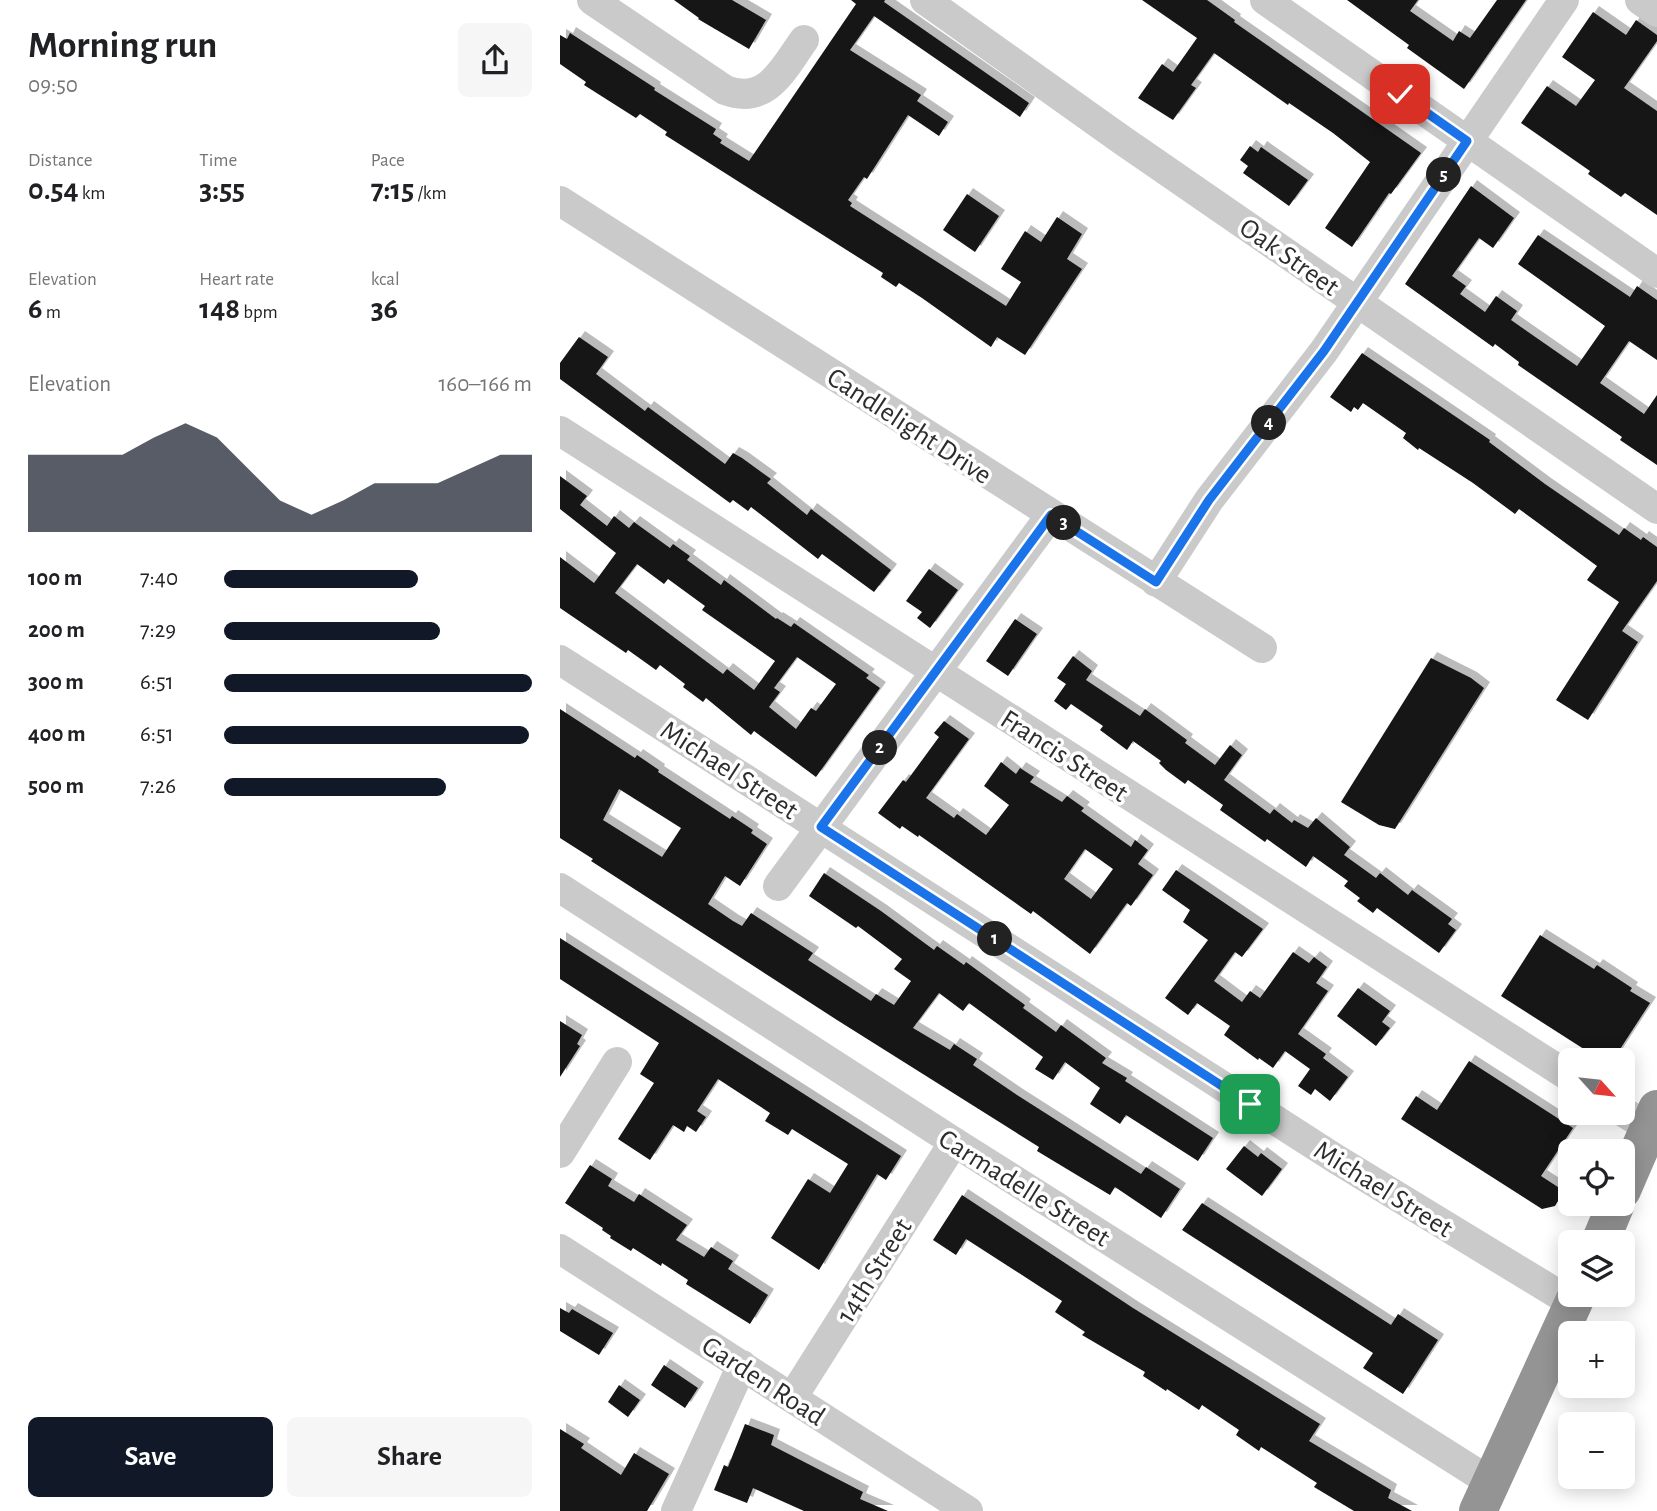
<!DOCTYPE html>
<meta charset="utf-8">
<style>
body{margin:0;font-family:"Alegreya Sans",sans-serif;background:#f6f6f6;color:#202124;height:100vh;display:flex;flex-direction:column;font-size:26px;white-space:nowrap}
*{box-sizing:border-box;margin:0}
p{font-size:23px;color:#757577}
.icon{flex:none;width:38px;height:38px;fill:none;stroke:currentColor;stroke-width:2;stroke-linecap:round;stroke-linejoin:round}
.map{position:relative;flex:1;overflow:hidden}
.side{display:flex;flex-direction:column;background:#fff;width:560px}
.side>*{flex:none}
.needle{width:46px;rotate:117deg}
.buttons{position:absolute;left:998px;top:1048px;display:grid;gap:14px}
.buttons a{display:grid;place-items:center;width:77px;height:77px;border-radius:10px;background:#fff;box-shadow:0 4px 18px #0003;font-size:35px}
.pin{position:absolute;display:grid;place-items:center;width:60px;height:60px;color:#fff;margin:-30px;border-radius:14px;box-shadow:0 4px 10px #0006}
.km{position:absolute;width:35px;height:35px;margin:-18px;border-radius:50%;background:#222;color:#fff;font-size:19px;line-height:35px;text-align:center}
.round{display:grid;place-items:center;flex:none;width:74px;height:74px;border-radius:10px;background:#f6f6f6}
.summary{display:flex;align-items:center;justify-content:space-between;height:119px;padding:0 28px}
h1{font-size:38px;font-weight:700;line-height:52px}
.stats{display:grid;grid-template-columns:repeat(3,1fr);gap:10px;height:119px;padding:7px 28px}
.stats div{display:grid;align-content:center}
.stats b{font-size:30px;font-weight:700}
.stats small{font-size:19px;font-weight:400}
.stats p{font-size:19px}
.chart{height:196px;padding:14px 28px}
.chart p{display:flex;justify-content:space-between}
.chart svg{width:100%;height:126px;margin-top:7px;fill:#111827;opacity:.7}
.primary-button{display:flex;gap:14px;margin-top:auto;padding:14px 28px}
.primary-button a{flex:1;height:80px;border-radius:10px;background:#111827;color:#fff;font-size:28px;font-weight:700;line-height:80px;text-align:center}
.primary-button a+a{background:#f6f6f6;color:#202124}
ul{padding:0 28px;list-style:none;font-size:23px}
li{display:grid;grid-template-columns:112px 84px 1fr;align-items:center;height:52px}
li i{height:18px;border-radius:9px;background:#111827}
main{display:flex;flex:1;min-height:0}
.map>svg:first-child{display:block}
.building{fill:#141414;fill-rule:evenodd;filter:url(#shadow)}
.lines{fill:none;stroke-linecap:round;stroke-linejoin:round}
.minor{stroke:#cacaca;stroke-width:30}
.highway{stroke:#949494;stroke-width:38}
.route-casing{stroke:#fff;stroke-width:14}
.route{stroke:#1a73e8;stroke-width:9}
.labels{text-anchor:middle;stroke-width:7;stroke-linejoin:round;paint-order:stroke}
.street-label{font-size:28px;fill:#2d2d2d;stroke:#fff}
</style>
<main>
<section class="side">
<div class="summary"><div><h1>Morning run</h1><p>09:50</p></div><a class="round"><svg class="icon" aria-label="share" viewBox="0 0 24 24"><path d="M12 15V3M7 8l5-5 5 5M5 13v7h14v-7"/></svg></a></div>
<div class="stats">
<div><p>Distance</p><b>0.54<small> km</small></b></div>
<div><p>Time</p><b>3:55</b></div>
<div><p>Pace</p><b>7:15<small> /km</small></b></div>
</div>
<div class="stats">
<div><p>Elevation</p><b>6<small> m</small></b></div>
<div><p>Heart rate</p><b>148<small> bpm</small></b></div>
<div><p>kcal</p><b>36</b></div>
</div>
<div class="chart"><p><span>Elevation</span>160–166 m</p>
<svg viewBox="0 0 160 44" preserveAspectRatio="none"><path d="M0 44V17L10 17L20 17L30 17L40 11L50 6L60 11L70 22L80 33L90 38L100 33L110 27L120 27L130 27L140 22L150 17L160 17V44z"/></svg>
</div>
<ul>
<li><b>100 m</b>7:40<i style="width:63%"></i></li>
<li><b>200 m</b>7:29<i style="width:70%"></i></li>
<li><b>300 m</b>6:51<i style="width:100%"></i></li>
<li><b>400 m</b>6:51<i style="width:99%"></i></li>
<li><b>500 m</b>7:26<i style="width:72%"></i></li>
</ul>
<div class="primary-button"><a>Save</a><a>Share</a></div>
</section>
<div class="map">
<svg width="1097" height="1511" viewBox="0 0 1097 1511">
<defs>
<filter id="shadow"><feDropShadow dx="6" dy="-6" stdDeviation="0" flood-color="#0004"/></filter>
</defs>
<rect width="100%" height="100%" fill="#fff"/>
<path class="building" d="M 114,0 L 172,0 L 206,20 L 189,49 L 138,19 L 139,18 Z
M 291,0 L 325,0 L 324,2 L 469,103 L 460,117 L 314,16 L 290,50 L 361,95 L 357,101 L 388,122 L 379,136 L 348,115 L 307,179 L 304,177 L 288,200 L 292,203 L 290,206 L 446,306 L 461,282 L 441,269 L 465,231 L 481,242 L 497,217 L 522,234 L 507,259 L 522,269 L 465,355 L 437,337 L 431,347 L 362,298 L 339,283 L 336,287 L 321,277 L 323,273 L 105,135 L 107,132 L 80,114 L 76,118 L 24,85 L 26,82 L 0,64 L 0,35 L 7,39 L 10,33 L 95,88 L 94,90 L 156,129 L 153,134 L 162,140 L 160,143 L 189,161 L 296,4 Z
M 582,0 L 647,0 L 675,20 L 674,22 L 861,153 L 831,194 L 829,193 L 792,247 L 765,228 L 810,162 L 773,133 L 729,103 L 728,105 L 654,53 L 631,85 L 636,88 L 613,120 L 578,98 L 602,64 L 613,72 L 637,38 Z
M 787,0 L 858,0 L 850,11 L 893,41 L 899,31 L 910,38 L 937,0 L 966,0 L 904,89 L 847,48 L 849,45 Z
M 1033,12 L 1066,35 L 1076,20 L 1097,35 L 1097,41 L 1064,88 L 1097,111 L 1097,215 L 1065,193 L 1061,197 L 1028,174 L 1030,171 L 961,123 L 987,86 L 1016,106 L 1035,80 L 1002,57 Z
M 690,146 L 698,152 L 701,147 L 748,180 L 729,206 L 683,173 L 688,166 L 680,160 Z
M 911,186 L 954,218 L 933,248 L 919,238 L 892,276 L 906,286 L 900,294 L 925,312 L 936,296 L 957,311 L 951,320 L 1017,366 L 1045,326 L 958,264 L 978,235 L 1070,297 L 1077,286 L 1097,300 L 1097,360 L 1069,341 L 1040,383 L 1084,414 L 1097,395 L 1097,465 L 1060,440 L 1062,437 L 958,365 L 959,362 L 935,344 L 933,347 L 845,284 Z
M 407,194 L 439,216 L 415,252 L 383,230 Z
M 19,337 L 48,357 L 36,374 L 85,411 L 88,407 L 165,464 L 173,453 L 182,458 L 211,479 L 207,483 L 247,515 L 251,509 L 331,570 L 314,592 L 262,554 L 258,559 L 191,507 L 188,511 L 173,500 L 170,503 L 0,379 L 0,363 Z
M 802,353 L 930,440 L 929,442 L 985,484 L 1059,535 L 1064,528 L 1081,540 L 1083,537 L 1097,547 L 1097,581 L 1062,631 L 1078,642 L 1028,720 L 996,700 L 1059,602 L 1027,580 L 1037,566 L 959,509 L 955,514 L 913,483 L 859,448 L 858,450 L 843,438 L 846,433 L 803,403 L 798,410 L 794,407 L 791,412 L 770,397 Z
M 0,476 L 27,496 L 20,505 L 47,526 L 54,516 L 69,528 L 74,522 L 110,548 L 113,544 L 130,556 L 127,560 L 161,585 L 164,580 L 216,619 L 217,618 L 231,627 L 234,623 L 309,675 L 306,678 L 320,688 L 256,777 L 194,731 L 191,735 L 146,698 L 143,702 L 123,687 L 125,684 L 100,665 L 96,670 L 68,650 L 66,653 L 0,608 L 0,557 L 34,583 L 56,553 L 0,509 ZM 77,564 L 104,584 L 108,579 L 145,606 L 142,610 L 215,661 L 194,690 L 167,669 L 163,674 L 55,593 ZM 237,657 L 276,684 L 256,711 L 251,708 L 236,729 L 209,707 L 220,692 L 214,688 Z
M 369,569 L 398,590 L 370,628 L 357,618 L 362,612 L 346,601 Z
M 455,619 L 477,634 L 448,676 L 426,661 Z
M 513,656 L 532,671 L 526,680 L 580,716 L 585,709 L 627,740 L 625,743 L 655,765 L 670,745 L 682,755 L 664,780 L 710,814 L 714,809 L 732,823 L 734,820 L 748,828 L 756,818 L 790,847 L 784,855 L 816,878 L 820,873 L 848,895 L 852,890 L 892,919 L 888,924 L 896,930 L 879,953 L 817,908 L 813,913 L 797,901 L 800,898 L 784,886 L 788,881 L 753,856 L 746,867 L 707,839 L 705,842 L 660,810 L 663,805 L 628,780 L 625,784 L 606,770 L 599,763 L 601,761 L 573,741 L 567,750 L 540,730 L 543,726 L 511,704 L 506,710 L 494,701 L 506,684 L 497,678 Z
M 871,658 L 911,678 L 924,688 L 835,829 L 819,825 L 781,802 Z
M 0,709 L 75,758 L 77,755 L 99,770 L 98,772 L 170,819 L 172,816 L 193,830 L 191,833 L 207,844 L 180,886 L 165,876 L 148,904 L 173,921 L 182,926 L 191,913 L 253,953 L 248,960 L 311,1001 L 316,994 L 334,1005 L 351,981 L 334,969 L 342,959 L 298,926 L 296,928 L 249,896 L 264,873 L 321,911 L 374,950 L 377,946 L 404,965 L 406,962 L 465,1005 L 463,1008 L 496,1032 L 501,1025 L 546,1058 L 542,1063 L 567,1078 L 565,1081 L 653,1138 L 638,1161 L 566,1115 L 560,1124 L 530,1104 L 540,1088 L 505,1062 L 493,1080 L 475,1069 L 483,1057 L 409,1003 L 403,1011 L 379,993 L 353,1028 L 390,1050 L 394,1044 L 417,1059 L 413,1065 L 457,1095 L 581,1174 L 586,1167 L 620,1189 L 601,1218 L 555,1187 L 550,1195 L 477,1151 L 479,1147 L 277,1020 L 31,861 L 33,859 L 0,838 ZM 59,789 L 121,828 L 102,857 L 43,820 Z
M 384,721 L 409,739 L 366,798 L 394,818 L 397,814 L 426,835 L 449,805 L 424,786 L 441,762 L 456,774 L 460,768 L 474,777 L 470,782 L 502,802 L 507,796 L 524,808 L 521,811 L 571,847 L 575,840 L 588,850 L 578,864 L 593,875 L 571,906 L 567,903 L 530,954 L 473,911 L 471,914 L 359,835 L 358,837 L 342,826 L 340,829 L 318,813 L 343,780 L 346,782 L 379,737 L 374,733 ZM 525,849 L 553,869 L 531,899 L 504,879 Z
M 616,870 L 703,929 L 682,957 L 675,952 L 654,981 L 682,1002 L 690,991 L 700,998 L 733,952 L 749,963 L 754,957 L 767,967 L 756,983 L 768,991 L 738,1034 L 766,1054 L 763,1058 L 788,1077 L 770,1101 L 755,1089 L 751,1095 L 738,1086 L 750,1069 L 725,1051 L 713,1068 L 699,1058 L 698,1060 L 664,1035 L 670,1026 L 637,1003 L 628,1015 L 605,998 L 648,940 L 623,922 L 630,910 L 602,890 Z
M 980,935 L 1034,969 L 1037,965 L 1072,988 L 1070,991 L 1090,1003 L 1053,1060 L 1041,1060 L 941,996 Z
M 0,938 L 341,1156 L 326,1180 L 317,1174 L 259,1270 L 211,1238 L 248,1179 L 270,1193 L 288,1164 L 232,1129 L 228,1135 L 205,1121 L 210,1113 L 158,1079 L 137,1111 L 146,1117 L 136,1132 L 127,1126 L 124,1132 L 113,1125 L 90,1160 L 58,1139 L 94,1083 L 80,1074 L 99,1043 L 0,979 Z
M 798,988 L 830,1011 L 822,1022 L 830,1028 L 816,1046 L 777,1016 Z
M 0,1021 L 22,1035 L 17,1044 L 20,1046 L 0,1077 Z
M 909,1061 L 1013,1128 L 981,1176 L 1004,1191 L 995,1206 L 982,1209 L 841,1119 L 856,1096 L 877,1110 Z
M 684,1146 L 698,1157 L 701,1153 L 722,1169 L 702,1196 L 666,1169 Z
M 30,1165 L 52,1179 L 48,1186 L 74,1202 L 79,1194 L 127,1225 L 116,1240 L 144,1257 L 151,1247 L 173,1261 L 168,1269 L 208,1295 L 190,1324 L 126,1284 L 128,1280 L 102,1263 L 101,1266 L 73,1248 L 71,1251 L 50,1238 L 51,1236 L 42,1230 L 43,1228 L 5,1203 Z
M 402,1195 L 573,1308 L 760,1424 L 749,1441 L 831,1490 L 828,1498 L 852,1511 L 794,1511 L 754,1487 L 757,1483 L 701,1447 L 699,1451 L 676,1435 L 679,1430 L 642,1405 L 639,1410 L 607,1389 L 606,1391 L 583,1376 L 585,1372 L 522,1335 L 525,1332 L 495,1312 L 502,1301 L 462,1275 L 406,1239 L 396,1255 L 373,1240 Z
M 642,1203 L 831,1325 L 838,1314 L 878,1340 L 843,1394 L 803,1368 L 813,1353 L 622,1230 Z
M 0,1308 L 9,1313 L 12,1309 L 53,1333 L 39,1355 L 0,1331 Z
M 104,1365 L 138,1388 L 125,1408 L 91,1385 Z
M 59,1385 L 80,1400 L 68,1417 L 48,1402 Z
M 185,1424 L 214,1435 L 211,1445 L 303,1492 L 300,1499 L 328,1511 L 244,1511 L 193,1488 L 187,1503 L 154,1490 L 164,1465 L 168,1467 Z
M 0,1429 L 24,1444 L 21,1448 L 61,1475 L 74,1453 L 109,1474 L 87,1511 L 0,1511 Z"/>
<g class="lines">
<path class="minor" d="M 32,0 L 165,90 C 207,106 223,69 244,40
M 365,0 L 562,140 L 1097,509
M 705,0 L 1097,273
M 1080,0 L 1097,12
M 0,201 L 702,648
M 0,431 L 1010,1077
M 596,582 L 649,500 L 764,351 L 1004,0
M 0,660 L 776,1159 L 1014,1304
M 218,886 L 491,515
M 0,888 L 394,1142 L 932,1483
M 1062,1111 L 1089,1128
M 0,1153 L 57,1062
M 0,1249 L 408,1511
M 232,1398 L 394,1142
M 116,1511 L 182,1365"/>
<path class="highway" d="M 1062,1190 L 1097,1109
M 1040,1242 L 1056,1204
M 918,1511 L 1017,1295"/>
</g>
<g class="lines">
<defs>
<path id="route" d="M 690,1104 L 261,827 L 491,515 L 596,582 L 649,500 L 764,351 L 907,141 L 840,94"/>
</defs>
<use href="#route" class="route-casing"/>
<use href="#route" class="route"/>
</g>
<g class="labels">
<g class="street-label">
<text transform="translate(730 256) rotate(35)" y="10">Oak Street</text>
<text transform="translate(350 425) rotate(33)" y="10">Candlelight Drive</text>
<text transform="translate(505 755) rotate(33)" y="10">Francis Street</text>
<text transform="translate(170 769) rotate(33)" y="10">Michael Street</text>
<text transform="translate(465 1187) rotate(32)" y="10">Carmadelle Street</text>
<text transform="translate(824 1188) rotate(32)" y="10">Michael Street</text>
<text transform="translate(313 1270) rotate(-58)" y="10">14th Street</text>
<text transform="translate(204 1380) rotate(33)" y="10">Garden Road</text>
</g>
</g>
</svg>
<div class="buttons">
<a><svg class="needle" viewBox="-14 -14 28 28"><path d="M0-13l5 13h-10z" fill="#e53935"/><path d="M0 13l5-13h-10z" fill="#757577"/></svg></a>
<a><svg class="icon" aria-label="locate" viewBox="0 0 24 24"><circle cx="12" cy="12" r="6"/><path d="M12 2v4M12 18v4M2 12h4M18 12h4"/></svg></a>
<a><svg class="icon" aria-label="layers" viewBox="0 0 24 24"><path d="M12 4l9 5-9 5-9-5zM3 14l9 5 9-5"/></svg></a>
<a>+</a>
<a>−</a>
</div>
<div class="pin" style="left:690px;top:1104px;background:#1e9e55"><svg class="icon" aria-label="arrive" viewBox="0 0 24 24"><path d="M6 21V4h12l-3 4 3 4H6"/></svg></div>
<div class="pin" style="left:840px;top:94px;background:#d93025"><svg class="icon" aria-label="check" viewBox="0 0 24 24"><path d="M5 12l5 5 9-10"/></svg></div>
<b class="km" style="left:435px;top:939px">1</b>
<b class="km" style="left:320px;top:748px">2</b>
<b class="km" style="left:504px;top:523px">3</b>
<b class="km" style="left:709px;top:423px">4</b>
<b class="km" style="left:884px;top:175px">5</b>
</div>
</main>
